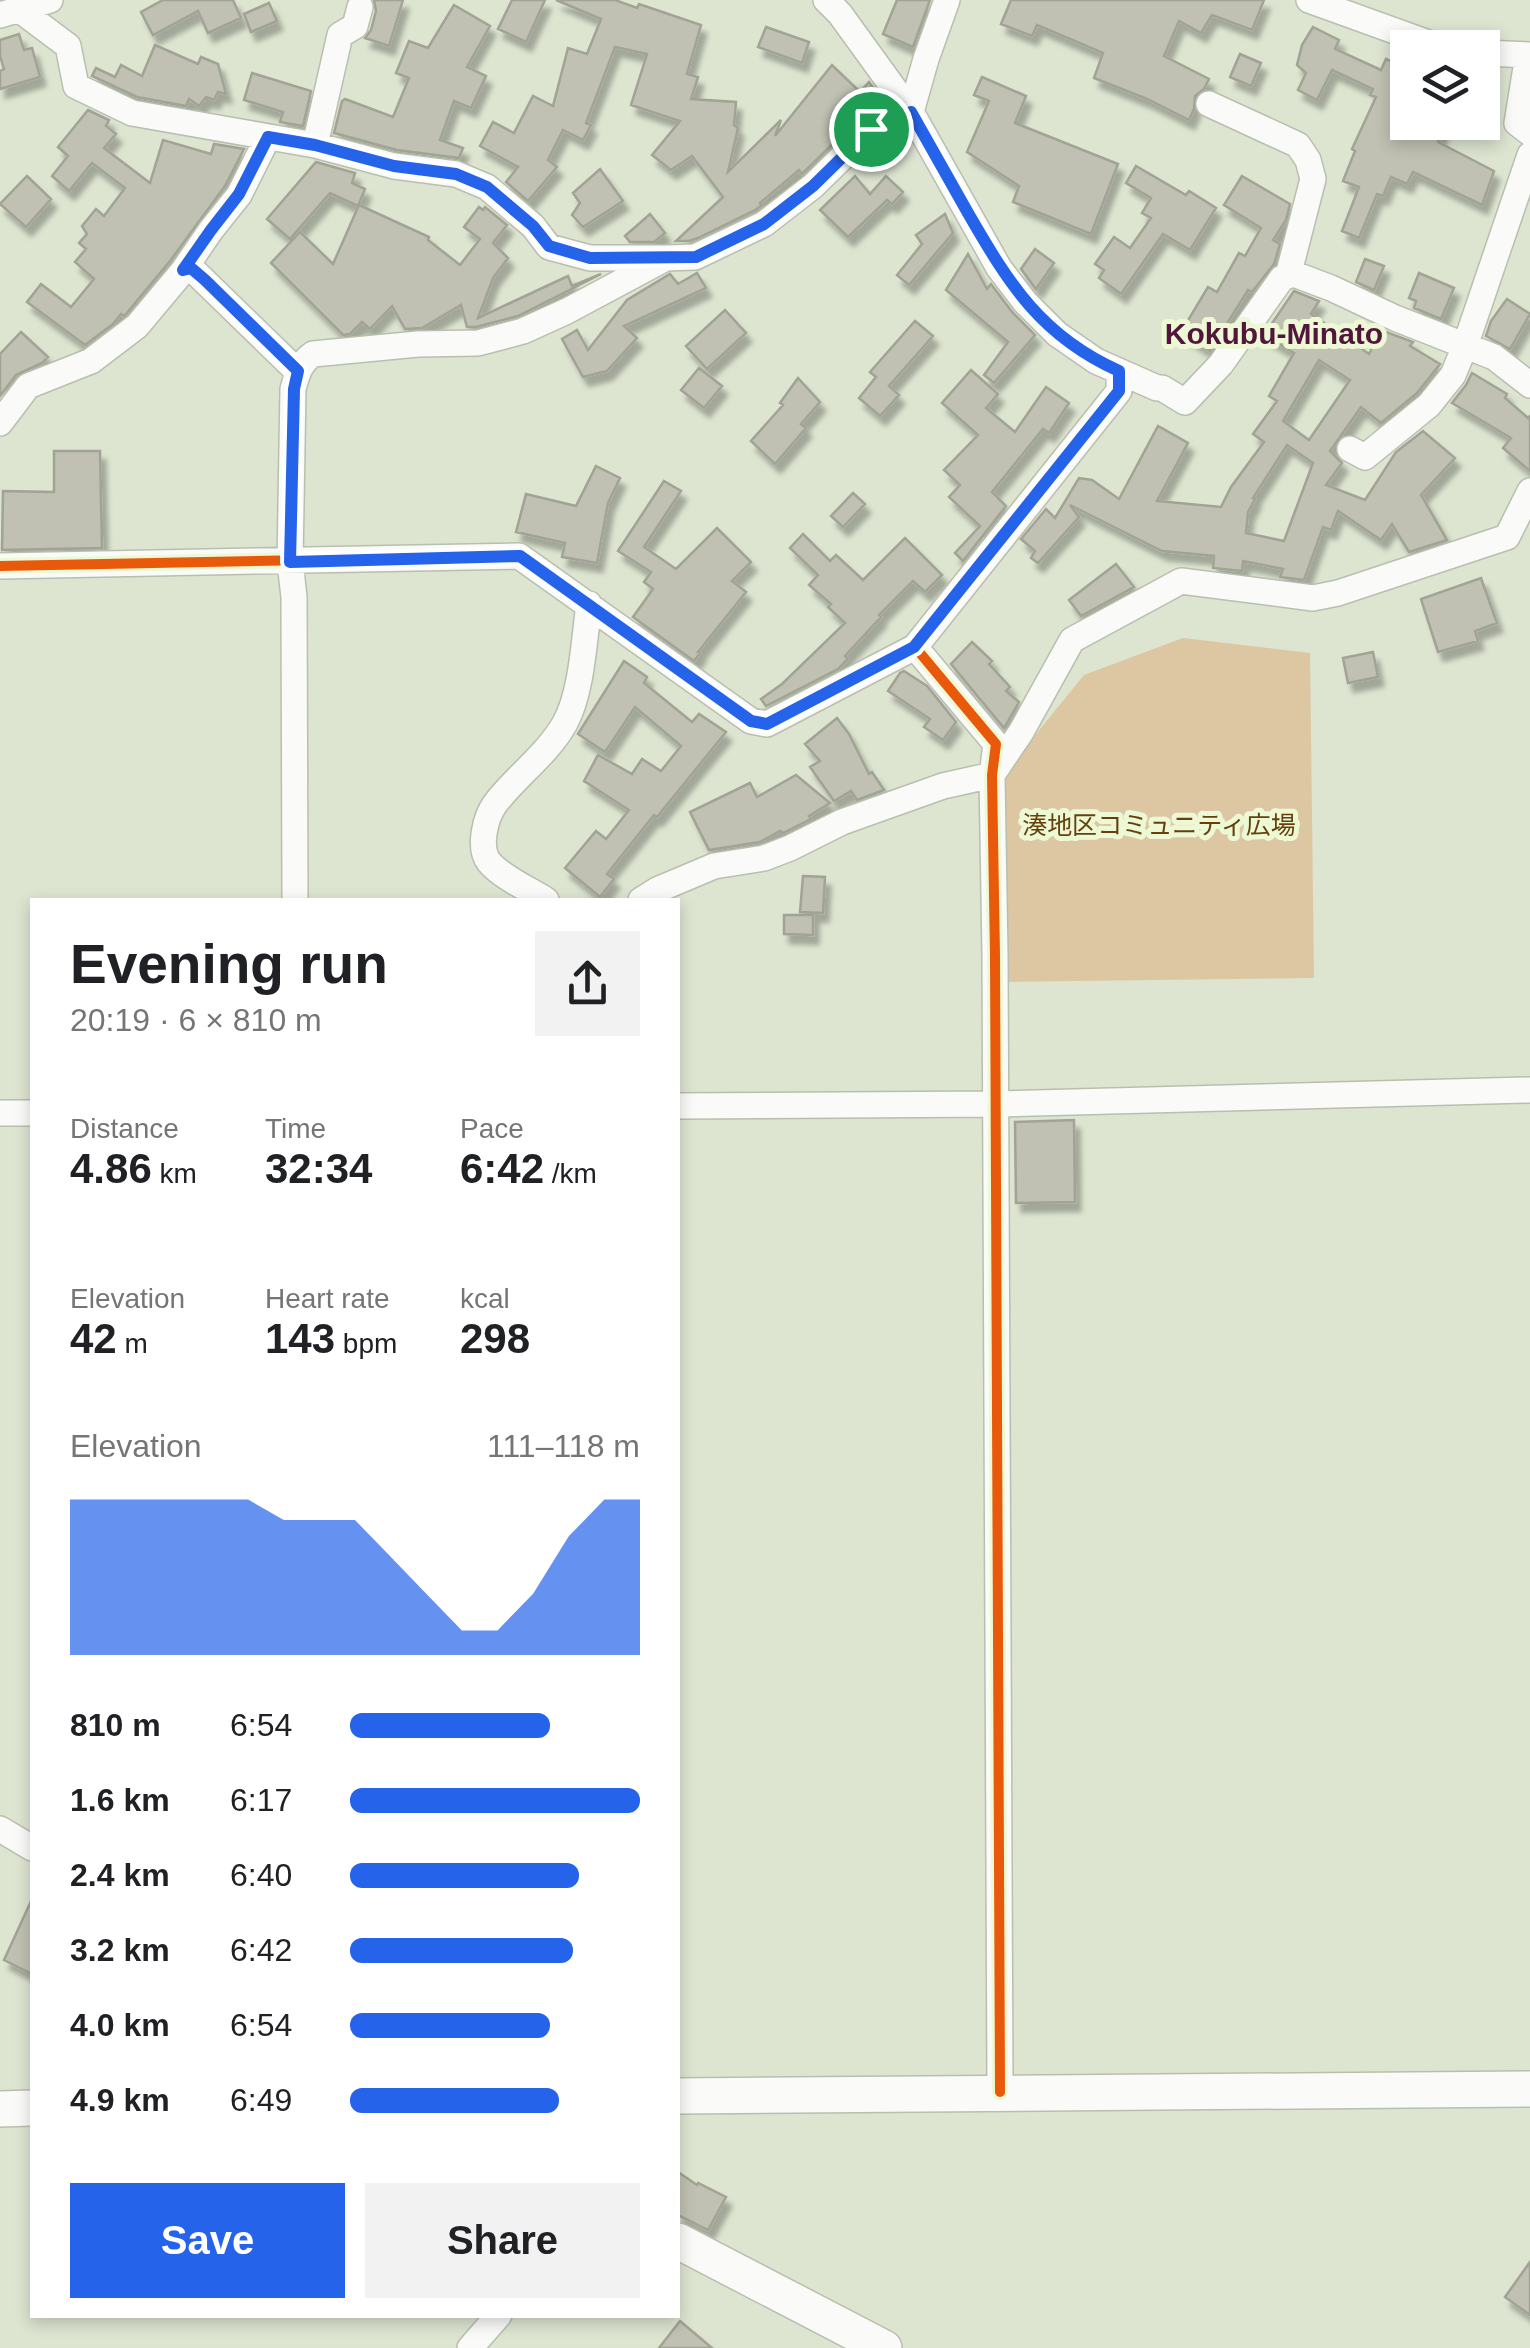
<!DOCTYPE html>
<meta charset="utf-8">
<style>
body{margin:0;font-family:Arial,"Noto Sans JP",sans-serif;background:#f2f2f2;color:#202124;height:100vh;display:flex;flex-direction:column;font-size:38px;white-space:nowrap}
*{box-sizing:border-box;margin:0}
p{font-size:32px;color:#757577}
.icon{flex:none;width:55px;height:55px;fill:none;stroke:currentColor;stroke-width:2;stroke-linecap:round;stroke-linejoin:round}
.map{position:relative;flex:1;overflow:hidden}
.panel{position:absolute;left:30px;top:898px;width:650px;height:1420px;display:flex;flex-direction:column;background:#fff;border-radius:0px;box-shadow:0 5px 15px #0003}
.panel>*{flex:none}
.controls{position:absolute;left:1390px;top:30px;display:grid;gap:20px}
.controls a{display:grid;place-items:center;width:110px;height:110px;border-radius:0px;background:#fff;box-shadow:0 5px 15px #0003;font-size:50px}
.pin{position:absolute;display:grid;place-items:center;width:85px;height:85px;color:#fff;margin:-42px;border:5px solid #fff;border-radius:50%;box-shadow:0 2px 10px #0007}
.round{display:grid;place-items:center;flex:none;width:105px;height:105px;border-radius:0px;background:#f2f2f2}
.head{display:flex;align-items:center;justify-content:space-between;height:170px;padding:0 40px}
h1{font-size:55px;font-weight:600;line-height:75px}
.metrics{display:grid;grid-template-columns:repeat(3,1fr);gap:15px;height:170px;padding:10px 40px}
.metrics div{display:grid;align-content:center}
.metrics b{font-size:42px;font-weight:600}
.metrics small{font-size:28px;font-weight:400}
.metrics p{font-size:28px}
.chart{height:280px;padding:20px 40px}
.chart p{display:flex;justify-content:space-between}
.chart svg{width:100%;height:180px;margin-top:10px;fill:#2563eb;opacity:.7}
.button{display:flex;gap:20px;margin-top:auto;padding:20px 40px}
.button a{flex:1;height:115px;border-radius:0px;background:#2563eb;color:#fff;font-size:40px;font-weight:600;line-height:115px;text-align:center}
.button a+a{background:#f2f2f2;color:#202124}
ul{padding:0 40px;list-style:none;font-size:32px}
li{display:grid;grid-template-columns:160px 120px 1fr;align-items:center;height:75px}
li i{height:25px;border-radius:12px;background:#2563eb}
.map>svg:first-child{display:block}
.green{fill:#ddc6a2}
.building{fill:#c0c1b2;stroke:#a1a394;stroke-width:2.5;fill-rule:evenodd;filter:url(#shadow)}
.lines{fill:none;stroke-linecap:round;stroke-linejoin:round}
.street-casing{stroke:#b9bfaf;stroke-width:28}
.secondary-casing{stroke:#b9bfaf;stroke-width:38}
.street{stroke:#fafbf8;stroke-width:25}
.secondary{stroke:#fafbf8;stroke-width:35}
.cycleway-casing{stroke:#edf9d5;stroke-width:16}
.cycleway{stroke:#e8590c;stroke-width:10}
.route-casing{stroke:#fff;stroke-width:20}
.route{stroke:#2563eb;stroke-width:12}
.labels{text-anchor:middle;stroke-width:10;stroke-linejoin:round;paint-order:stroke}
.park-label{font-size:25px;fill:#663f0c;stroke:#edf9d5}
.quarter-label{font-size:30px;font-weight:bold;fill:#52163d;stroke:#edf9d5}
</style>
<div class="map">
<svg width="1530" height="2348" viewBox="0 0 1530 2348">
<defs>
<filter id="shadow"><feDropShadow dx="5.5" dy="9" stdDeviation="2.5" flood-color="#0004"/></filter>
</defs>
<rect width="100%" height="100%" fill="#dde4d0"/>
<path class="green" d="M 1183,638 L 1310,653 L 1314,978 L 1003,982 L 1001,777 L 1084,675 Z"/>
<path class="building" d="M 163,0 L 233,0 L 241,18 L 208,33 L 198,11 L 153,35 L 141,12 Z
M 374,0 L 403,0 L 389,46 L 365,38 L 371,30 L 376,11 Z
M 512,0 L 545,0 L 526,42 L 498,29 Z
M 556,0 L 615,0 L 637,8 L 639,4 L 701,25 L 687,74 L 698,77 L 691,99 L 736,102 L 734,125 L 738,128 L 728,172 L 781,120 L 775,136 L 832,65 L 860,92 L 869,82 L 884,103 L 879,108 L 860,117 L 802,174 L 799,170 L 760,203 L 762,205 L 755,210 L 698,238 L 689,241 L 676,241 L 723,197 L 692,156 L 671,170 L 652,155 L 680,121 L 631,105 L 647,54 L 615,47 L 586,123 L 591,125 L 583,140 L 563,130 L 548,160 L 557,167 L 528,201 L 506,182 L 518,167 L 480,146 L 493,122 L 514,133 L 533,96 L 553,106 L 568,48 L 587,54 L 601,19 Z
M 897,0 L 930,0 L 913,47 L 883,34 Z
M 1011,0 L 1264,0 L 1252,30 L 1212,15 L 1201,33 L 1179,21 L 1164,56 L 1209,79 L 1204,89 L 1195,96 L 1194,109 L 1189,120 L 1147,99 L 1094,78 L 1103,53 L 1037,25 L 1032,36 L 1001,24 Z
M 269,3 L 277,21 L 251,32 L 244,14 Z
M 454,5 L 490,26 L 467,67 L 486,76 L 471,108 L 454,101 L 440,140 L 463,148 L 459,158 L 397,150 L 334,133 L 342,101 L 345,99 L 393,117 L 409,78 L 396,73 L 409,41 L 428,48 Z
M 766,27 L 809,42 L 802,63 L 758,47 Z
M 1313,27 L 1339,40 L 1335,49 L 1381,70 L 1386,59 L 1408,69 L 1408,122 L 1445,122 L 1438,142 L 1494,171 L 1482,205 L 1413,172 L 1407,184 L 1391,177 L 1383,196 L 1377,194 L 1359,238 L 1342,231 L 1359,187 L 1343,181 L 1355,151 L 1352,149 L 1376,97 L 1370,95 L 1373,89 L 1332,70 L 1317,100 L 1298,90 L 1306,73 L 1297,65 L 1302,45 Z
M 19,34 L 24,50 L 32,48 L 40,77 L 0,89 L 0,71 L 4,69 L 0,56 L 0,40 Z
M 155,45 L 198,64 L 201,57 L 218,64 L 226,94 L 218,92 L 214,100 L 206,97 L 199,106 L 189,99 L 186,106 L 137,97 L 92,76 L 96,68 L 115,77 L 121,65 L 142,76 Z
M 1240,54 L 1261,63 L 1251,86 L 1230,77 Z
M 252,73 L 311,91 L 303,126 L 280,122 L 283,112 L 244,100 Z
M 982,77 L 1026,96 L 1015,123 L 1118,164 L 1091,234 L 1013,202 L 1019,186 L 967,152 L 989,101 L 974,95 Z
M 88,110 L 109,120 L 106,126 L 116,134 L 104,148 L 150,183 L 163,140 L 211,154 L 214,144 L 244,149 L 225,186 L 170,261 L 126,314 L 123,316 L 121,314 L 113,324 L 85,345 L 27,302 L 41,284 L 71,307 L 94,279 L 75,262 L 86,249 L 79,243 L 87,234 L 82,226 L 96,209 L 104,216 L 125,188 L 92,163 L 69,191 L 52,176 L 68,156 L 58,147 Z
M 316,162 L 355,173 L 352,183 L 365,189 L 358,206 L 330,193 L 290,239 L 267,219 Z
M 1136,166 L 1186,195 L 1189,191 L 1216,208 L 1190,250 L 1163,234 L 1121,294 L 1099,278 L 1104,270 L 1095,264 L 1114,237 L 1130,248 L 1151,218 L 1142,213 L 1151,198 L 1126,183 Z
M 600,169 L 623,201 L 583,227 L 572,215 L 580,203 L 573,193 Z
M 27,176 L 51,199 L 26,227 L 0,204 Z
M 855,176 L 870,194 L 886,176 L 903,192 L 892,204 L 887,200 L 848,237 L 820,210 Z
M 1242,176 L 1290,204 L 1286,220 L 1273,240 L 1280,244 L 1274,264 L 1252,292 L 1248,290 L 1210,351 L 1181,332 L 1208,287 L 1217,292 L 1239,253 L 1245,256 L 1261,228 L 1224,205 Z
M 359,205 L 429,237 L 428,240 L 460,265 L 480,239 L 464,227 L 479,207 L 483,210 L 485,207 L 507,225 L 493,243 L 508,258 L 493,278 L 478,318 L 568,276 L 572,286 L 601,274 L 518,316 L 476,327 L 467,327 L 461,305 L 422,328 L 405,329 L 392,306 L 370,329 L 362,322 L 350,334 L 343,335 L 271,263 L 300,232 L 333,264 Z
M 650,214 L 665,233 L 654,242 L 630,242 L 625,236 Z
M 945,214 L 953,233 L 909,285 L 897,275 L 922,244 L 916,235 Z
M 1035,249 L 1054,263 L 1036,289 L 1021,269 Z
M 968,254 L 987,289 L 991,284 L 1012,312 L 1035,335 L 994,383 L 984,375 L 1008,342 L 946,290 Z
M 1365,259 L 1384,266 L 1374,290 L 1356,282 Z
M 697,273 L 706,288 L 624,326 L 637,338 L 607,371 L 583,377 L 562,339 L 577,330 L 588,350 L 627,300 L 670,274 L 678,284 Z
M 1419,273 L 1454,288 L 1441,319 L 1414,308 L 1416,301 L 1409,298 Z
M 1294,291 L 1319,301 L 1311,314 L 1369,354 L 1381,330 L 1413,342 L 1410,346 L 1440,364 L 1417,393 L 1381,423 L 1361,407 L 1330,451 L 1342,463 L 1326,485 L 1365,500 L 1396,452 L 1423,431 L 1455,458 L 1421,495 L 1447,540 L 1409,552 L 1392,524 L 1381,540 L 1338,511 L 1331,530 L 1323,527 L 1304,580 L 1280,577 L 1283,569 L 1243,561 L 1242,571 L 1213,568 L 1214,556 L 1162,551 L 1070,505 L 1079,517 L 1038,563 L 1031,558 L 1035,551 L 1021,539 L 1046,509 L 1055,518 L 1079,478 L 1092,480 L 1119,499 L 1158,426 L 1188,443 L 1157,501 L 1221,507 L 1231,487 L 1264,442 L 1253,434 L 1277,401 L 1269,396 L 1294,353 L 1264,335 ZM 1319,360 L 1350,380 L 1309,440 L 1283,421 ZM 1287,445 L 1313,463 L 1284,541 L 1246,533 L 1248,512 L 1255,499 L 1253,498 Z
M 1507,299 L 1530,314 L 1510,349 L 1486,336 L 1491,321 Z
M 725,310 L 746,333 L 707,369 L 686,346 Z
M 915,321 L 933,336 L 889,386 L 899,395 L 880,416 L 859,398 L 876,377 L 870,372 Z
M 21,332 L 48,357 L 42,363 L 16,375 L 0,396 L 0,354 Z
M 699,368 L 722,386 L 704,408 L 681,390 Z
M 971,370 L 998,394 L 986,408 L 1015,432 L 1046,387 L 1069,403 L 1049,433 L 1043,429 L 992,492 L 1006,506 L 963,561 L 955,553 L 980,526 L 949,497 L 960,485 L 944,470 L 978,435 L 942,403 Z
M 1472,373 L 1507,394 L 1505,398 L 1528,418 L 1530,416 L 1530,471 L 1503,448 L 1511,438 L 1452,403 L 1466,385 Z
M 798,378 L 820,402 L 801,424 L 806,428 L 775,464 L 751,441 L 783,405 L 780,403 Z
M 54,451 L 100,451 L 102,548 L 2,550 L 3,491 L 54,492 Z
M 596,466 L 620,478 L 608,503 L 597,563 L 562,557 L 565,543 L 516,532 L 526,494 L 576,506 Z
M 664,481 L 681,491 L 644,547 L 676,569 L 717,528 L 751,562 L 732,581 L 746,592 L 698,652 L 700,653 L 694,661 L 633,617 L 653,589 L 644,582 L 651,572 L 618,551 Z
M 853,493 L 865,504 L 843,527 L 831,516 Z
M 803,534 L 830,561 L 836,555 L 863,580 L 905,538 L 942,575 L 925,592 L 913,581 L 879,615 L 881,617 L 845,656 L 848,659 L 838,669 L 766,706 L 761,699 L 782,684 L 845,623 L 828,607 L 831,604 L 809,585 L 818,575 L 790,548 Z
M 1116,564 L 1134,587 L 1081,616 L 1069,600 Z
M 1481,578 L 1497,623 L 1475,631 L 1478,641 L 1438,652 L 1421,599 Z
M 972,642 L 992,661 L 989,664 L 1010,687 L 1006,691 L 1019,702 L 1004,728 L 951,664 Z
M 1373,652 L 1378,677 L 1348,683 L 1343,658 Z
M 624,661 L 647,677 L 644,683 L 692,722 L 699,714 L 726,732 L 657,817 L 654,815 L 607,874 L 614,879 L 600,897 L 565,868 L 596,831 L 606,839 L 629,810 L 584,781 L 598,755 L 632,774 L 642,759 L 661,771 L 681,746 L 635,707 L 605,752 L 578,734 Z
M 904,671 L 927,686 L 956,722 L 943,740 L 924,727 L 930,719 L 888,691 L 900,673 Z
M 837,718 L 849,734 L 869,774 L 872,772 L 884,790 L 857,800 L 851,791 L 834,801 L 810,767 L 820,761 L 805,744 Z
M 796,775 L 830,803 L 809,816 L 811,819 L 783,833 L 780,831 L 760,842 L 709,850 L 690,812 L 750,783 L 757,797 Z
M 803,876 L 825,877 L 823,913 L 800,912 Z
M 784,915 L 813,915 L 813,935 L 784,934 Z
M 1074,1120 L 1075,1202 L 1016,1203 L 1015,1122 Z
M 32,1899 L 32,1974 L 4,1960 Z
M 678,2172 L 697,2185 L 698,2183 L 726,2197 L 708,2230 L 678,2215 Z
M 1530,2262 L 1530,2315 L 1505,2297 Z
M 680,2321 L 712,2348 L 659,2348 Z"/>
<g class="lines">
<defs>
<path id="street" d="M 826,0 L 840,14 L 911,112 L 999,268 L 1025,302 L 1057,334 L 1096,361 L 1157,388 L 1162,388 L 1185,402 L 1221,364 L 1282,278 L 1294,274 L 1331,288 L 1395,318 L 1494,357 L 1530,385
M 1309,0 L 1442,48
M 20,10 L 68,46 L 76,86 L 132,113 L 315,145 L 394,166 L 456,174 L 487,187 L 533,226 L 549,247 L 590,258 L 661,258
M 0,15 L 50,0
M 1482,53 L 1530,55
M 1528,55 L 1517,123 L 1530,133
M 1209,104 L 1298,145 L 1308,160 L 1313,179 L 1288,276
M 911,112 L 926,59 L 947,0
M 315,145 L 340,35 L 355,26 L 360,7
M 183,271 L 211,230 L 239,195 L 268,137
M 0,423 L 28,386 L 91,361 L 137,326 L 183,271 L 191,268 L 297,371
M 1350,449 L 1365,457 L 1429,405 L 1453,375 L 1465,346 L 1530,155
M 0,566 L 519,556 L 751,721 L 767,724 L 915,647 L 1119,391 L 1119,371
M 915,647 L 996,744 L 992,775 L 995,956 L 1000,2092
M 295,900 L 294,597 L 290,562 L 293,389 C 297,374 300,363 313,354 L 418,344 L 478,343 L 523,331 L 567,311 L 666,258 L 695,257 L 764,224 L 813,186 L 871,129 L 911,112
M 546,900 C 530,890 500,876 489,862 C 478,848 485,818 495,804 C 516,776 547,755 565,723 C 582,692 584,640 589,604
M 641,900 L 657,890 L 714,866 L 764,858 L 790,848 L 842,822 L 943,786 L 992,775 L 1021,732 L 1072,640 L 1181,581 L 1313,598 L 1338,593 L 1507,537 L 1530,491
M 678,1106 L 995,1104 L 1530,1090
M 0,1113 L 32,1113
M 0,1829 L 32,1848
M 470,2348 L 499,2315"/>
<path id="secondary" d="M 678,2096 L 1530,2089
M 0,2109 L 32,2108
M 678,2241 L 884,2348"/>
</defs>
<use href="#street" class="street-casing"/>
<use href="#secondary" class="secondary-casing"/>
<use href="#street" class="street"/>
<use href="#secondary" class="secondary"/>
<defs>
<path id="cycleway" d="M 0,566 L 519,556 L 751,721 L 767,724 L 915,647 L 1119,391 L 1119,371
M 915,647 L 996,744 L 992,775 L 995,956 L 1000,2092"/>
</defs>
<use href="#cycleway" class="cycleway-casing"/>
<use href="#cycleway" class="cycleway"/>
</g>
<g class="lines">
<defs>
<path id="route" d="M 911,112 C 930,146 949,179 968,213 C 1009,284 1041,336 1119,371 L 1119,391 L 914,647 L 767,724 L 751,721 L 520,556 L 290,562 L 294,389 L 298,371 L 205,280 L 191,268 L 183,270 L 211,230 L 239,194 L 268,137 L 315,145 L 394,166 L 456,174 L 487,187 L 533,226 L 549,246 L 590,258 L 696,257 L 764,224 L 813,186 L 871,129 Z"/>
</defs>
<use href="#route" class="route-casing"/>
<use href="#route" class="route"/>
</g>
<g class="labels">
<g class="park-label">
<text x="1159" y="834">湊地区コミュニティ広場</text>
</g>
<g class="quarter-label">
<text x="1274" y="344">Kokubu-Minato</text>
</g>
</g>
</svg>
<div class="controls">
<a><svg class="icon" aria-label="layers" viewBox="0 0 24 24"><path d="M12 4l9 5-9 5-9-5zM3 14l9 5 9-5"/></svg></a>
</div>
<div class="pin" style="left:871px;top:129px;background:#1e9e55"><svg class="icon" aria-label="arrive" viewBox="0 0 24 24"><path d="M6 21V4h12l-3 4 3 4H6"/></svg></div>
<section class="panel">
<div class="head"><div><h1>Evening run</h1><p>20:19 · 6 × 810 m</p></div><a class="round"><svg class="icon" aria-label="share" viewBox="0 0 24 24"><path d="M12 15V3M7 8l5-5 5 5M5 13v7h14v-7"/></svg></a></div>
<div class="metrics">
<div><p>Distance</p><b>4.86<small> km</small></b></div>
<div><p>Time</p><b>32:34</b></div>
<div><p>Pace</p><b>6:42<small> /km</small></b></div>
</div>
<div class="metrics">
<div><p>Elevation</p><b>42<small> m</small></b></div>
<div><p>Heart rate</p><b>143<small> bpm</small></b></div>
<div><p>kcal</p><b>298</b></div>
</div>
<div class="chart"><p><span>Elevation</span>111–118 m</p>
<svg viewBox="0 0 160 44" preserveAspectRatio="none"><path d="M0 44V6L10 6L20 6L30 6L40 6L50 6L60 11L70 11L80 11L90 20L100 29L110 38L120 38L130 29L140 15L150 6L160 6V44z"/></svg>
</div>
<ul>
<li><b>810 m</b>6:54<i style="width:69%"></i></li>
<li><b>1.6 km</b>6:17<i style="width:100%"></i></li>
<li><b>2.4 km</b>6:40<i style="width:79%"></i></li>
<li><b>3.2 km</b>6:42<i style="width:77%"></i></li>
<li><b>4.0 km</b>6:54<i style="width:69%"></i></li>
<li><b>4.9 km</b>6:49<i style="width:72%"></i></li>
</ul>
<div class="button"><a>Save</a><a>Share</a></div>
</section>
</div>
